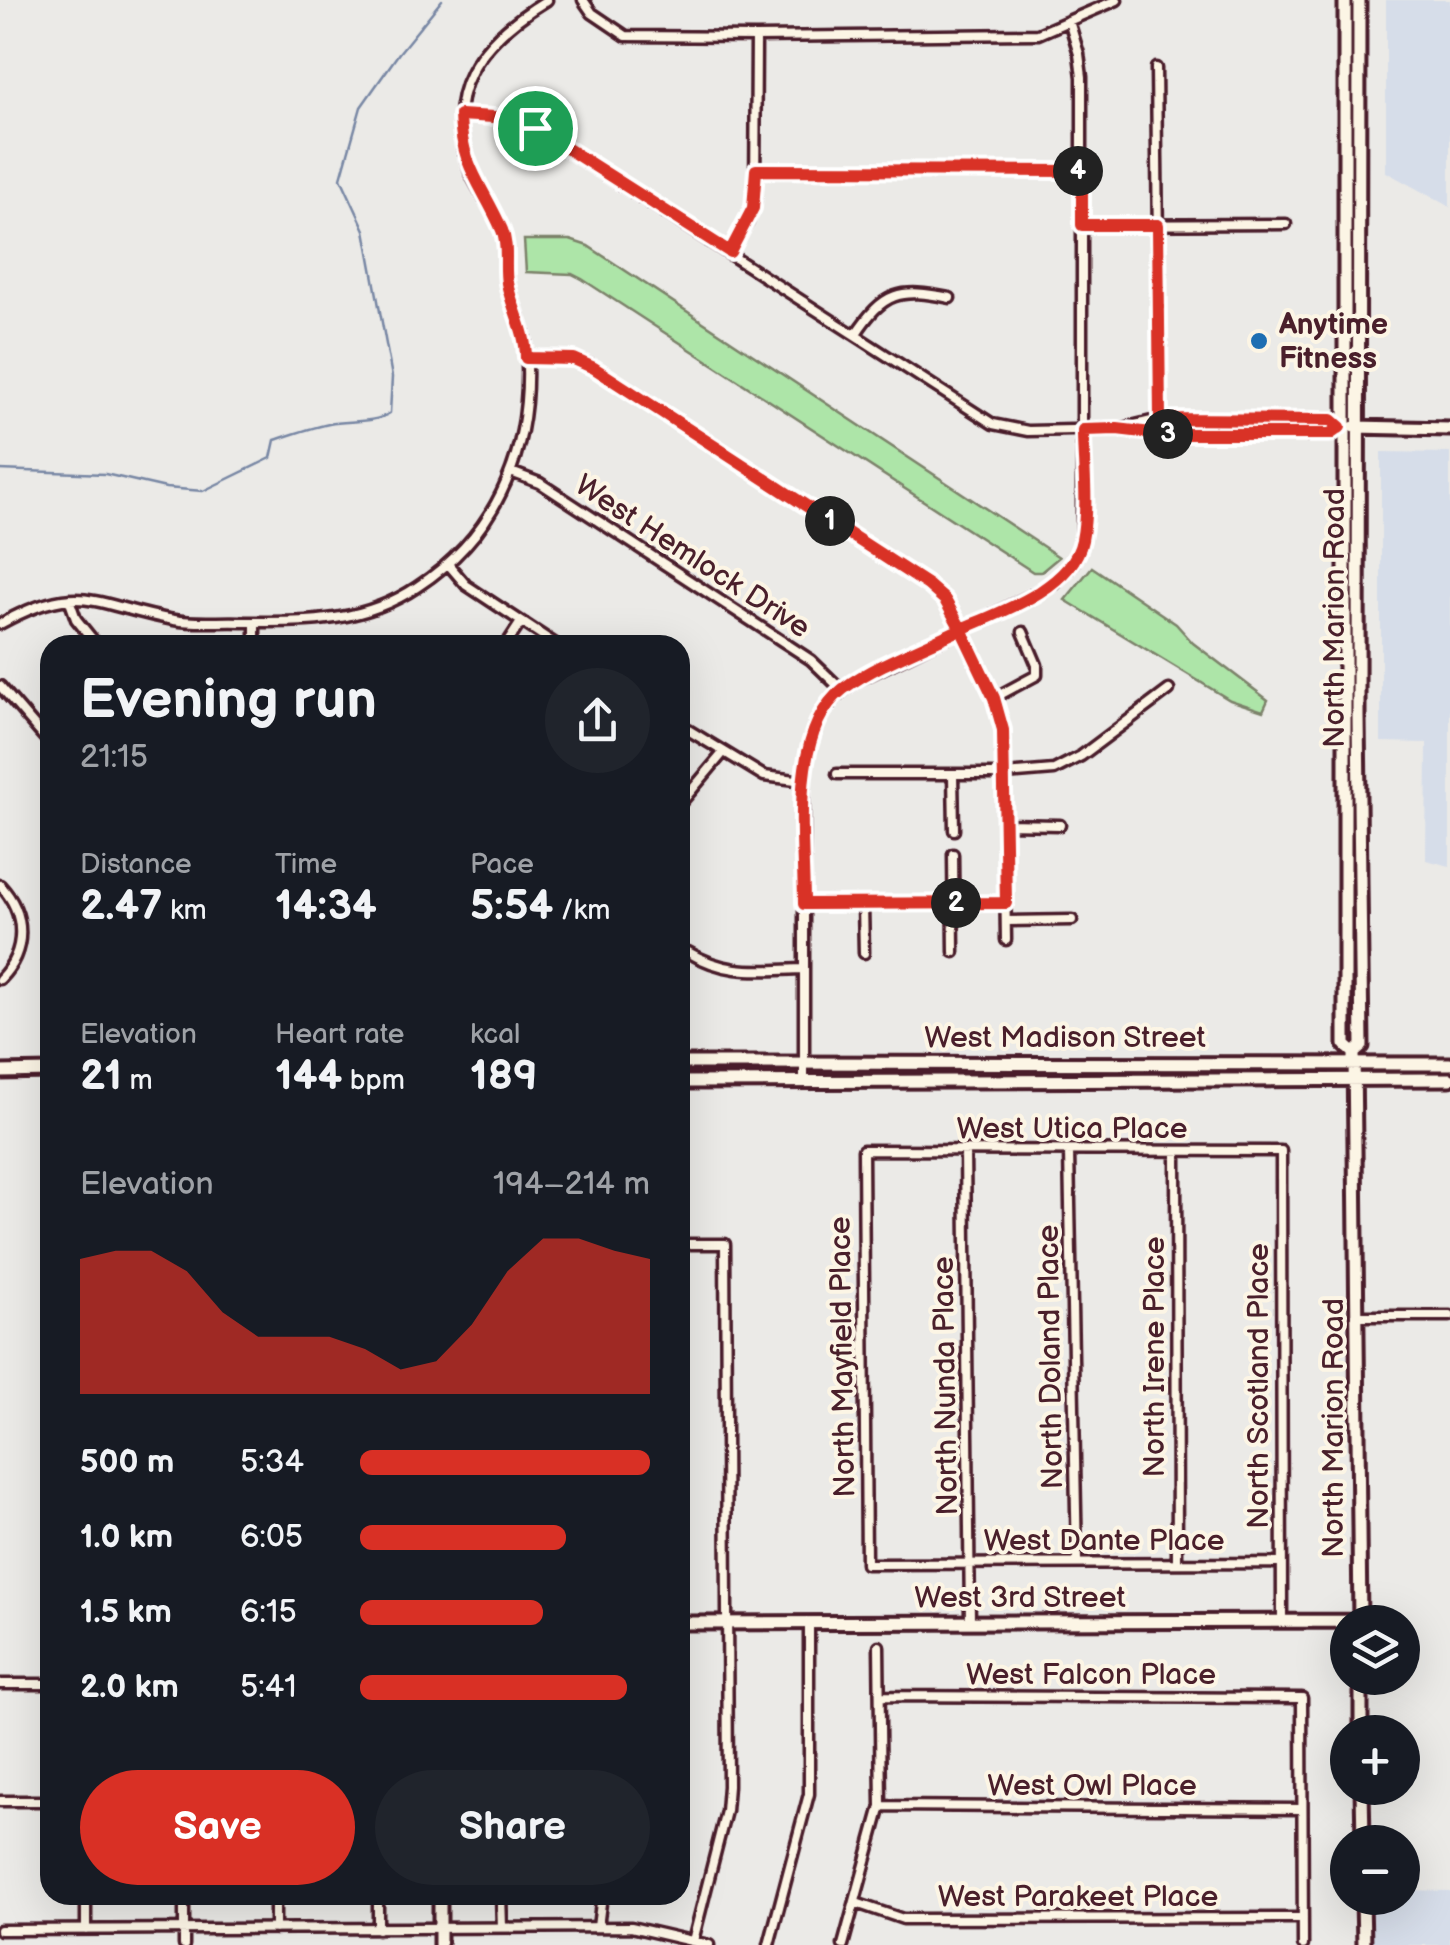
<!DOCTYPE html>
<meta charset="utf-8">
<style>
body{margin:0;font-family:"Balsamiq Sans",sans-serif;background:#20242c;color:#f1f3f6;height:100vh;display:flex;flex-direction:column;font-size:38px;white-space:nowrap}
*{box-sizing:border-box;margin:0}
p{font-size:32px;color:#9ea1a6}
.icon{flex:none;width:55px;height:55px;fill:none;stroke:currentColor;stroke-width:2;stroke-linecap:round;stroke-linejoin:round}
.map{position:relative;flex:1;overflow:hidden}
.drawer{position:absolute;left:40px;top:635px;width:650px;height:1270px;display:flex;flex-direction:column;background:#171b24;border-radius:30px;box-shadow:0 10px 40px #0002}
.drawer>*{flex:none}
.fabs{position:absolute;left:1330px;top:1605px;display:grid;gap:20px}
.fabs a{display:grid;place-items:center;width:90px;height:90px;border-radius:50%;background:#171b24;box-shadow:0 10px 40px #0002;font-size:50px}
.pin{position:absolute;display:grid;place-items:center;width:85px;height:85px;color:#fff;margin:-42px;border:5px solid #fff;border-radius:50%;box-shadow:0 2px 10px #0007}
.km{position:absolute;width:50px;height:50px;margin:-25px;border-radius:50%;background:#222;color:#fff;font-size:28px;line-height:50px;text-align:center}
.round{display:grid;place-items:center;flex:none;width:105px;height:105px;border-radius:52px;background:#20242c}
.summary{display:flex;align-items:center;justify-content:space-between;height:170px;padding:0 40px}
h1{font-size:55px;font-weight:800;line-height:75px}
.stats{display:grid;grid-template-columns:repeat(3,1fr);gap:15px;height:170px;padding:10px 40px}
.stats div{display:grid;align-content:center}
.stats b{font-size:42px;font-weight:800}
.stats small{font-size:28px;font-weight:400}
.stats p{font-size:28px}
.chart{height:280px;padding:20px 40px}
.chart p{display:flex;justify-content:space-between}
.chart svg{width:100%;height:180px;margin-top:10px;fill:#d93025;opacity:.7}
.action{display:flex;gap:20px;margin-top:auto;padding:20px 40px}
.action a{flex:1;height:115px;border-radius:60px;background:#d93025;color:#fff;font-size:40px;font-weight:800;line-height:115px;text-align:center}
.action a+a{background:#20242c;color:#f1f3f6}
ul{padding:0 40px;list-style:none;font-size:32px}
li{display:grid;grid-template-columns:160px 120px 1fr;align-items:center;height:75px}
li i{height:25px;border-radius:12px;background:#d93025}
.map>svg:first-child{display:block}
.built{fill:#d6dde9}
.green{fill:#ade5a8;stroke:#7c826a;stroke-width:2.5}
.lines{fill:none;stroke-linecap:round;stroke-linejoin:round}
.stream{stroke:#7887a4;stroke-width:2.5}
.street-casing{stroke:#4a1f2b;stroke-width:15}
.secondary-casing{stroke:#4a1f2b;stroke-width:19}
.street{stroke:#fcf5e5;stroke-width:8}
.secondary{stroke:#fcf5e5;stroke-width:11}
.route-casing{stroke:#fff;stroke-width:20}
.route{stroke:#d93025;stroke-width:12}
.poi-dot{fill:#1f6fb2;stroke:#fcf5e5;stroke-width:4}
.labels{text-anchor:middle;stroke-width:8;stroke-linejoin:round;paint-order:stroke}
.poi-label{font-size:30px;font-weight:bold;fill:#4a1f2b;stroke:#fcf5e5;text-anchor:start}
.street-label{font-size:30px;fill:#4a1f2b;stroke:#fcf5e5}
</style>
<div class="map">
<svg width="1450" height="1945" viewBox="0 0 1450 1945">
<rect width="100%" height="100%" fill="#ebeae7"/>
<filter id="ink" filterUnits="userSpaceOnUse"><feTurbulence type="fractalNoise" baseFrequency=".01" numOctaves="2"/><feDisplacementMap in="SourceGraphic" scale="20" xChannelSelector="R" yChannelSelector="G"/><feConvolveMatrix kernelMatrix="1 2 1 2 8 2 1 2 1" color-interpolation-filters="sRGB"/></filter>
<g filter="url(#ink)">
<path class="built" d="M 1386,0 L 1450,0 L 1450,207 L 1386,172 Z
M 1381,452 L 1450,453 L 1450,866 L 1426,860 L 1427,743 L 1381,742 Z
M 1403,1890 L 1450,1891 L 1450,1945 L 1371,1945 L 1370,1898 L 1402,1898 Z"/>
<path class="green" d="M 524,240 L 570,240 L 588,246 L 1059,557 L 1041,572 L 1033,572 L 582,279 L 572,274 L 526,272 Z
M 1092,567 L 1176,624 L 1193,643 L 1268,700 L 1263,711 L 1230,700 L 1065,600 Z"/>
<g class="lines">
<path class="stream" d="M 0,470 L 105,474 L 166,488 L 203,491 L 271,458 L 275,440 C 293,434 310,428 329,424 C 349,420 373,424 390,413 L 392,377 L 365,230 L 341,178 L 361,107 L 399,53 L 442,0"/>
<defs>
<path id="street" d="M 583,0 L 592,13 L 626,36 L 756,37 L 1038,34 L 1117,0
M 1156,68 L 1160,419
M 460,115 L 510,119 L 535,129 L 993,424 L 1028,431 L 1117,429 L 1160,434 L 1330,435 L 1339,427 L 1346,427
M 756,170 L 1082,171
M 1082,225 L 1286,224
M 729,252 L 748,222 L 755,201 L 756,37
M 855,335 C 884,291 900,288 950,298
M 526,357 L 567,358 L 589,364 L 927,585 L 945,600 L 961,629 L 994,698 L 1003,730 L 1006,940
M 1123,428 L 1160,419 L 1332,420 L 1339,427
M 511,472 L 540,483 L 811,660 L 842,690
M 448,564 L 466,585 L 557,645
M 69,599 L 76,619 L 97,645
M 255,622 L 255,645
M 0,624 C 82,579 94,606 174,620 C 196,624 220,621 242,622 C 305,622 362,624 417,587 C 501,532 534,444 526,345 C 524,325 513,306 508,287 C 504,270 509,251 504,234 C 497,213 480,195 471,174 C 439,92 479,41 547,0
M 506,645 L 521,622
M 0,686 L 50,744
M 994,698 L 1037,675 L 1037,665 L 1023,632
M 680,725 L 764,776 L 804,781
M 837,774 L 1005,774 L 1054,770 L 1081,756 L 1169,690
M 953,774 L 954,830
M 680,804 L 723,753
M 1005,824 L 1060,825
M 953,854 L 954,952
M 0,885 C 27,914 27,951 0,979
M 804,904 L 1006,903
M 863,904 L 864,953
M 1006,921 L 1072,920
M 688,952 C 728,976 759,970 804,969
M 804,1082 L 804,781 C 807,734 819,703 861,679 L 1054,584 L 1074,563 L 1082,541 L 1082,77 L 1079,54 L 1069,21
M 965,1150 L 970,1622
M 1069,1152 L 1077,1562
M 1176,1152 L 1177,1563
M 680,1244 L 725,1244 L 728,1786 L 726,1811 L 693,1941
M 1357,1316 L 1450,1316
M 1282,1563 L 866,1564 L 863,1150 L 1281,1151 L 1282,1621
M 0,1684 L 50,1684
M 881,1696 L 1302,1698 L 1303,1945
M 0,1801 L 50,1801
M 881,1806 L 1302,1809
M 86,1895 L 86,1930
M 184,1895 L 184,1945
M 275,1895 L 275,1929
M 501,1895 L 502,1927
M 856,1903 L 903,1919 L 1303,1918
M 598,1927 L 602,1895
M 378,1929 L 378,1895
M 0,1930 L 631,1927 L 709,1945
M 769,1945 L 809,1794 L 809,1623
M 843,1945 L 881,1806 L 879,1646"/>
<path id="secondary" d="M 1345,0 L 1345,1045 L 1354,1053 L 1360,1622
M 1354,427 L 1450,429
M 1354,1053 L 1362,1046 L 1358,717 L 1359,0
M 680,1063 L 1450,1064
M 0,1072 L 50,1071
M 680,1082 L 1450,1079
M 680,1623 L 1360,1621
M 1361,1678 L 1361,1732
M 1362,1788 L 1363,1842
M 440,1895 L 440,1945
M 1363,1898 L 1364,1945"/>
</defs>
<use href="#street" class="street-casing"/>
<use href="#secondary" class="secondary-casing"/>
<use href="#street" class="street"/>
<use href="#secondary" class="secondary"/>
</g>
</g>
<g class="lines" filter="url(#ink)">
<defs>
<path id="route" d="M 535,128 L 510,118 L 460,115 C 461,167 483,186 502,230 C 509,246 504,265 507,283 C 512,309 526,331 526,358 L 574,359 L 594,368 L 928,585 L 945,600 L 961,629 C 924,647 875,665 843,689 C 788,732 804,841 804,904 L 1006,903 L 1003,730 L 994,698 L 961,629 C 1002,612 1073,587 1082,540 C 1089,505 1083,464 1083,430 L 1117,429 L 1160,434 L 1330,434 L 1340,427 L 1332,420 L 1160,419 L 1158,225 L 1082,225 L 1082,171 L 756,170 L 753,208 L 730,252 L 535,128"/>
</defs>
<use href="#route" class="route-casing"/>
<use href="#route" class="route"/>
</g>
<circle class="poi-dot" cx="1259" cy="341" r="10"/>
<g class="labels">
<g class="poi-label">
<text x="1279" y="334">Anytime<tspan x="1279" dy="34">Fitness</tspan></text>
</g>
<g class="street-label">
<text transform="translate(693 556) rotate(33)" y="10">West Hemlock Drive</text>
<text transform="translate(1334 618) rotate(-90)" y="10">North Marion Road</text>
<text x="1065" y="1047">West Madison Street</text>
<text x="1072" y="1138">West Utica Place</text>
<text transform="translate(842 1357) rotate(-91)" y="10">North Mayfield Place</text>
<text transform="translate(1050 1357) rotate(-91)" y="10">North Doland Place</text>
<text transform="translate(1154 1357) rotate(-90)" y="10">North Irene Place</text>
<text transform="translate(945 1386) rotate(-91)" y="10">North Nunda Place</text>
<text transform="translate(1258 1386) rotate(-90)" y="10">North Scotland Place</text>
<text transform="translate(1333 1428) rotate(-90)" y="10">North Marion Road</text>
<text x="1104" y="1550">West Dante Place</text>
<text x="1020" y="1607">West 3rd Street</text>
<text x="1091" y="1684">West Falcon Place</text>
<text x="1092" y="1795">West Owl Place</text>
<text x="1078" y="1906">West Parakeet Place</text>
</g>
</g>
</svg>
<div class="fabs">
<a><svg class="icon" aria-label="layers" viewBox="0 0 24 24"><path d="M12 4l9 5-9 5-9-5zM3 14l9 5 9-5"/></svg></a>
<a>+</a>
<a>−</a>
</div>
<div class="pin" style="left:535px;top:128px;background:#1e9e55"><svg class="icon" aria-label="arrive" viewBox="0 0 24 24"><path d="M6 21V4h12l-3 4 3 4H6"/></svg></div>
<b class="km" style="left:830px;top:521px">1</b>
<b class="km" style="left:956px;top:903px">2</b>
<b class="km" style="left:1168px;top:434px">3</b>
<b class="km" style="left:1078px;top:171px">4</b>
<section class="drawer">
<div class="summary"><div><h1>Evening run</h1><p>21:15</p></div><a class="round"><svg class="icon" aria-label="share" viewBox="0 0 24 24"><path d="M12 15V3M7 8l5-5 5 5M5 13v7h14v-7"/></svg></a></div>
<div class="stats">
<div><p>Distance</p><b>2.47<small> km</small></b></div>
<div><p>Time</p><b>14:34</b></div>
<div><p>Pace</p><b>5:54<small> /km</small></b></div>
</div>
<div class="stats">
<div><p>Elevation</p><b>21<small> m</small></b></div>
<div><p>Heart rate</p><b>144<small> bpm</small></b></div>
<div><p>kcal</p><b>189</b></div>
</div>
<div class="chart"><p><span>Elevation</span>194–214 m</p>
<svg viewBox="0 0 160 44" preserveAspectRatio="none"><path d="M0 44V11L10 9L20 9L30 14L40 24L50 30L60 30L70 30L80 33L90 38L100 36L110 27L120 14L130 6L140 6L150 9L160 11V44z"/></svg>
</div>
<ul>
<li><b>500 m</b>5:34<i style="width:100%"></i></li>
<li><b>1.0 km</b>6:05<i style="width:71%"></i></li>
<li><b>1.5 km</b>6:15<i style="width:63%"></i></li>
<li><b>2.0 km</b>5:41<i style="width:92%"></i></li>
</ul>
<div class="action"><a>Save</a><a>Share</a></div>
</section>
</div>
